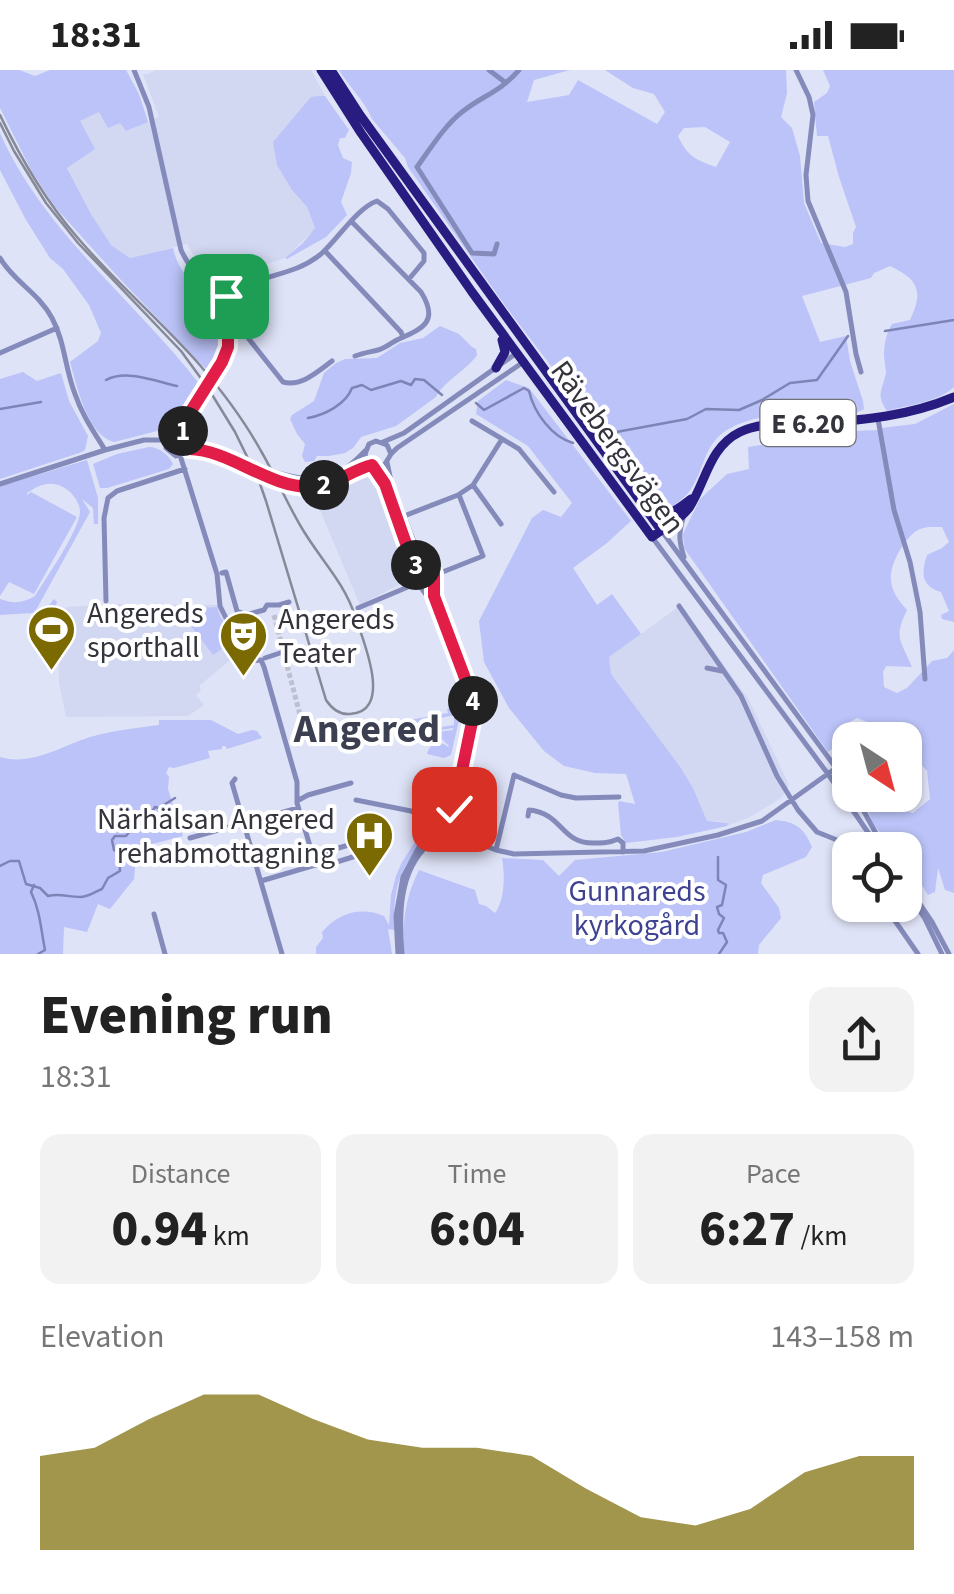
<!DOCTYPE html>
<meta charset="utf-8">
<style>
body{margin:0;font-family:"Source Sans 3",sans-serif;background:#f2f2f2;color:#222;height:100vh;display:flex;flex-direction:column;font-size:38px;white-space:nowrap}
*{box-sizing:border-box;margin:0}
p{font-size:32px;color:#767676}
.icon{flex:none;width:55px;height:55px;fill:none;stroke:currentColor;stroke-width:2;stroke-linecap:round;stroke-linejoin:round}
.map{position:relative;height:884px;overflow:hidden}
.panel{display:flex;flex-direction:column;background:#fff;flex:1}
.panel>*{flex:none}
.needle{width:65px;rotate:144deg}
.tools{position:absolute;left:832px;top:652px;display:grid;gap:20px}
.tools a{display:grid;place-items:center;width:90px;height:90px;border-radius:20px;background:#fff;box-shadow:0 2px 8px #0004;font-size:50px}
.pin{position:absolute;display:grid;place-items:center;width:85px;height:85px;color:#fff;margin:-42px;border-radius:20px;box-shadow:0 5px 15px #0006}
.km{position:absolute;width:50px;height:50px;margin:-25px;border-radius:50%;background:#222;color:#fff;font-size:28px;line-height:50px;text-align:center}
.round{display:grid;place-items:center;flex:none;width:105px;height:105px;border-radius:20px;background:#f2f2f2}
.headline{display:flex;align-items:center;justify-content:space-between;height:170px;padding:0 40px}
h1{font-size:55px;font-weight:800;line-height:75px}
.stats{display:grid;grid-template-columns:repeat(3,1fr);gap:15px;height:170px;padding:10px 40px}
.stats div{display:grid;align-content:center;border-radius:20px;background:#f2f2f2;text-align:center}
.stats b{font-size:50px;font-weight:800}
.stats small{font-size:28px;font-weight:400}
.stats p{font-size:28px}
.chart{height:280px;padding:20px 40px}
.chart p{display:flex;justify-content:space-between}
.chart svg{width:100%;height:180px;margin-top:10px;fill:#7a6a01;opacity:.7}
.status{display:flex;justify-content:space-between;align-items:center;height:70px;padding:0 50px;background:#fff;direction:ltr}
.status svg{height:28px;fill:currentColor}
.map>svg:first-child{display:block}
.built{fill:#d2d7f2}
.green{fill:#bbc3f8;fill-rule:evenodd}
.lines{fill:none;stroke-linecap:round;stroke-linejoin:round}
.stream{stroke:#7e84b6;stroke-width:2.5}
.minor-tunnel{stroke:#bdc0d2;stroke-width:5;stroke-dasharray:5 2.5;stroke-linecap:butt}
.minor{stroke:#848bbb;stroke-width:5}
.highway{stroke:#281c81;stroke-width:9}
.tram{stroke:#868997;stroke-width:2.5}
.minor-bridge{stroke:#848bbb;stroke-width:5}
.route-casing{stroke:#fff;stroke-width:20}
.route{stroke:#e11d48;stroke-width:12}
.labels{text-anchor:middle;stroke-width:8;stroke-linejoin:round;paint-order:stroke}
.shield{fill:#fff;stroke:#707176;stroke-width:2.5}
.shield-label{font-size:28px;font-weight:bold;fill:#33343c}
.street-label{font-size:30px;fill:#33343c;stroke:#fff}
.poi-label{font-size:30px;fill:#33343c;stroke:#fff;text-anchor:start}
.park-label{font-size:30px;fill:#3f4291;stroke:#fff}
.district-label{font-size:40px;font-weight:bold;fill:#3c3f4f;stroke:#fff}
</style>
<div class="status"><b>18:31</b><svg viewBox="0 0 49 12"><path d="M0 12V9h3v3zM5 12V6h3v6zM10 12V3h3v9zM15 12V0h3v12zM26 1h20v11H26zM47 4h2v5h-2z"/></svg></div>
<div class="map">
<svg width="954" height="884" viewBox="0 0 954 884">
<rect width="100%" height="100%" fill="#dfe3f7"/>
<path class="built" d="M 156,0 L 311,0 L 325,26 L 319,26 L 292,120 L 307,137 L 315,159 L 285,188 L 210,213 L 187,174 L 130,188 L 111,175 L 91,144 L 67,97 L 94,79 L 79,51 L 99,42 L 120,53 L 127,61 L 159,47 L 143,4 L 148,4 Z
M 366,406 L 377,413 L 390,456 L 395,462 L 410,498 L 404,512 L 360,535 L 317,433 L 323,422 Z
M 111,534 L 218,535 L 222,546 L 229,556 L 236,585 L 199,616 L 201,620 L 196,625 L 204,635 L 188,646 L 66,647 L 59,612 L 58,548 L 66,537 Z
M 681,535 L 749,630 L 789,715 L 781,728 L 750,747 L 727,756 L 727,752 L 707,751 L 693,718 L 681,698 L 611,604 L 609,587 Z"/>
<path class="green" d="M 0,0 L 19,0 L 35,6 L 50,0 L 126,0 L 139,24 L 148,52 L 126,61 L 120,53 L 108,58 L 99,42 L 80,51 L 95,79 L 67,98 L 91,144 L 111,175 L 130,188 L 173,178 C 182,226 256,246 209,302 L 120,209 L 55,137 L 32,102 L 0,38 Z
M 339,0 L 570,0 L 534,10 L 527,32 L 569,25 L 578,10 L 657,54 L 665,42 L 654,24 L 633,18 L 605,0 L 786,0 L 787,23 L 781,47 L 792,58 L 800,86 L 804,133 L 821,173 L 845,177 L 853,174 L 853,163 L 856,157 L 839,107 L 828,66 L 817,66 L 814,32 L 827,23 L 830,16 L 823,0 L 954,0 L 954,317 C 938,332 909,335 887,341 C 875,324 883,320 886,302 C 886,301 884,287 884,286 C 884,275 886,264 892,254 L 910,250 C 924,221 918,209 890,196 L 874,203 L 871,208 L 802,226 L 820,272 L 846,266 L 850,291 L 863,331 L 864,339 C 845,350 823,344 802,344 C 778,344 748,347 727,360 C 704,374 704,400 691,419 C 685,428 676,434 667,440 L 648,426 L 602,369 L 581,331 L 561,309 L 506,237 L 408,97 L 405,88 L 372,49 C 365,31 349,17 339,0 ZM 705,57 L 730,72 L 716,97 C 696,90 687,86 678,66 L 684,58 Z
M 319,26 L 325,26 L 349,60 L 345,68 L 340,68 L 338,75 L 343,88 L 352,92 L 351,103 L 341,132 L 347,145 L 326,167 L 287,189 L 285,188 L 303,173 L 315,158 L 307,137 L 292,120 L 277,95 L 273,72 L 311,27 Z
M 0,63 C 45,164 135,230 201,316 L 178,352 L 169,358 L 114,372 C 87,365 77,316 70,292 L 98,271 L 101,263 L 89,235 L 63,199 L 50,188 L 26,150 L 0,100 Z
M 440,256 L 459,264 L 472,277 L 476,279 L 477,285 C 466,301 445,310 436,327 L 396,356 L 361,367 L 353,378 L 345,383 L 329,386 L 317,386 L 314,391 L 305,392 L 302,386 L 305,374 L 297,364 L 290,349 L 292,345 L 314,331 L 324,303 L 336,293 L 345,289 L 377,288 L 400,273 L 423,268 Z
M 23,302 L 37,311 L 61,303 L 69,331 L 88,366 L 85,380 L 82,382 L 0,409 L 0,309 Z
M 506,310 L 529,318 L 631,451 L 607,473 L 573,498 L 597,535 L 612,524 L 641,564 L 609,587 L 611,604 L 681,698 L 693,718 L 707,751 L 728,753 L 727,756 L 677,767 L 626,773 L 621,765 L 618,734 L 619,731 L 635,734 L 626,704 L 595,703 L 564,696 L 544,681 L 509,638 L 484,592 L 479,551 L 532,448 L 543,440 L 561,447 L 572,433 L 528,376 L 476,344 L 478,331 Z
M 954,334 L 954,552 L 942,549 L 941,545 L 949,541 L 941,522 C 921,516 921,503 927,485 L 942,478 L 949,472 L 942,457 C 934,457 925,456 918,460 C 904,468 889,495 891,511 C 892,523 900,532 907,540 C 893,569 901,570 912,597 L 886,596 L 883,602 L 884,617 L 897,623 L 907,618 L 932,591 L 947,588 L 954,580 L 954,823 L 945,820 L 938,798 L 935,822 L 928,825 L 905,788 L 905,780 L 899,780 C 891,772 881,765 875,756 C 870,748 869,740 863,733 L 868,730 L 872,733 C 886,733 899,740 913,743 L 930,729 L 927,701 L 905,677 L 905,670 L 896,670 L 880,657 L 857,648 L 838,659 L 838,674 L 828,682 L 684,478 L 683,464 L 700,429 L 727,404 L 749,399 L 748,377 L 852,361 L 881,360 L 881,358 L 915,354 Z
M 149,377 C 159,377 169,385 173,394 L 169,399 L 107,418 L 100,418 L 93,394 L 117,384 Z
M 87,390 L 98,428 L 98,454 L 94,454 L 93,438 L 82,429 L 90,442 L 36,540 L 34,540 L 39,542 L 45,539 L 48,542 L 46,539 L 54,529 L 57,532 L 53,544 L 48,542 L 0,545 L 0,529 C 13,534 23,533 35,526 C 46,508 79,461 80,442 C 80,432 72,422 63,417 C 50,410 38,415 27,423 L 27,425 L 31,422 L 77,447 L 34,524 L 9,512 L 0,526 L 0,416 Z
M 217,537 L 220,547 L 228,556 L 224,558 L 226,563 L 229,562 L 230,564 L 226,566 L 229,574 L 213,585 L 178,539 Z
M 454,626 L 459,629 L 459,650 L 451,685 L 444,688 L 427,684 C 430,673 439,669 448,677 L 449,676 L 443,670 L 432,669 L 431,663 L 453,660 L 453,658 L 397,667 L 397,664 L 454,655 L 454,645 L 407,656 L 399,648 L 404,651 L 448,643 L 447,639 L 451,636 L 451,629 Z
M 159,650 L 211,650 L 238,664 L 252,660 L 257,661 L 262,668 L 227,679 L 225,676 L 222,676 L 222,679 L 208,681 L 210,688 L 174,698 L 169,697 L 166,703 L 169,707 L 168,719 L 183,766 L 145,776 L 136,788 L 134,809 L 110,839 L 98,834 L 87,862 L 64,857 L 63,884 L 0,884 L 0,687 C 33,697 64,674 94,666 C 115,660 137,658 159,655 Z
M 776,750 C 796,752 804,758 812,777 L 806,787 L 763,805 L 761,813 L 779,838 L 781,848 L 759,875 L 758,884 L 404,884 C 402,853 405,828 419,800 L 475,820 L 479,834 L 486,836 L 495,843 C 505,830 505,804 502,788 L 543,790 L 559,806 L 575,790 L 662,782 L 746,762 Z
M 422,752 C 426,772 405,791 399,811 C 394,827 394,843 394,860 L 388,859 L 392,884 L 316,884 L 316,877 L 323,868 L 322,862 C 338,843 361,836 384,846 L 389,855 L 391,825 L 396,806 L 402,792 L 415,772 Z"/>
<g class="lines">
<path class="stream" d="M 885,261 L 954,250
M 106,310 C 126,299 155,311 177,316
M 476,333 L 484,340 L 524,318 L 529,321 C 534,343 552,367 573,373
M 0,339 L 41,332
M 308,348 C 325,345 346,334 352,318 L 362,315 L 371,320 L 401,311 L 411,315 L 415,309 L 424,310 L 442,325
M 600,365 L 687,349 L 706,339 L 739,340 L 762,330 L 790,313 L 817,310 L 848,266
M 718,787 L 718,810 L 726,815 L 722,835 L 717,837 L 719,844 L 724,848 L 718,860 L 719,863 L 723,863 L 727,872 L 719,884
M 0,796 L 10,791 L 19,791 L 26,814 L 40,818 L 48,826 C 60,823 68,827 80,827 C 89,827 94,822 102,819 L 108,808 L 120,801 L 119,783 L 114,780 L 112,770 L 115,766 L 126,766 L 130,761 L 125,756 C 129,751 139,747 145,747 L 148,743 L 150,745 L 155,737 L 159,738 L 175,728
M 34,815 L 31,822 C 40,840 41,860 45,880 L 38,884"/>
<path class="minor-tunnel" d="M 274,545 L 301,649"/>
<path class="minor" d="M 134,0 L 149,37 L 181,180 C 198,218 243,246 222,291
M 489,0 L 506,13
M 796,0 L 809,27 L 813,45 L 806,105 L 808,131 L 846,222 L 856,284 L 861,302
M 352,152 L 421,222 C 439,251 424,258 399,269 C 392,272 386,278 378,280 C 370,282 363,283 355,286
M 497,174 L 494,184 L 472,183 L 417,97 C 430,79 445,55 462,42 C 483,25 499,23 519,0
M 325,181 L 401,262 L 403,267
M 0,188 C 13,211 38,222 52,248 C 65,272 65,299 75,324 C 82,345 94,362 105,380
M 241,217 L 245,227 L 241,259 L 283,312 C 301,317 317,302 332,291
M 215,232 C 226,225 237,218 249,213 C 275,204 299,202 321,184 C 338,169 357,138 377,131 L 388,139 L 424,183 L 424,191 L 409,209
M 0,283 L 57,258
M 878,349 L 894,440 L 910,492 L 920,542 L 925,609
M 472,351 L 519,379 L 554,422
M 179,360 L 188,365 L 191,374 L 185,383 L 176,386 L 166,378 C 165,359 172,366 182,358 C 187,353 190,344 193,338
M 190,368 L 237,386
M 383,372 L 404,363 L 518,282
M 189,379 L 205,381 L 234,393
M 391,384 L 387,375 L 376,371 L 369,374 L 365,384 C 367,395 375,399 385,394 L 391,384 L 397,378 L 525,291
M 180,385 L 217,504 L 220,536 L 232,560 L 235,583
M 387,392 L 391,411 L 421,491 L 435,505 L 433,515 L 423,519 L 416,515 L 414,507 L 419,500 L 427,498
M 375,398 L 385,414 L 417,502
M 278,403 C 316,414 337,411 365,381
M 277,411 L 312,417 L 338,410 L 369,395
M 0,414 L 105,380 L 144,370 L 166,370
M 473,415 L 501,454
M 404,446 L 458,425 L 473,415 L 502,369
M 661,460 L 850,717
M 652,467 L 828,704 L 880,780
M 684,487 C 678,470 679,461 684,445
M 222,503 L 226,502 L 237,541 L 242,543
M 435,505 L 483,486 L 459,425
M 433,515 L 435,528 L 474,635 L 472,651 L 450,753
M 422,519 L 430,530 L 463,616 L 468,639 L 467,652 L 449,729 L 439,744
M 106,531 L 104,448 L 108,428 L 117,421 L 185,399
M 679,536 L 741,626 L 777,706 L 798,740 L 817,762 L 837,770 L 850,787
M 358,538 L 415,514
M 238,547 L 264,540 L 267,535 L 279,535 L 289,532
M 265,588 L 283,582
M 250,591 L 261,590 L 264,597 L 297,712 L 297,733 L 313,786
M 707,598 L 722,601
M 235,709 L 232,713 L 282,884
M 855,725 L 885,780
M 356,730 L 411,741 L 428,750
M 297,731 L 308,725 L 351,713
M 528,746 L 529,740 C 563,743 560,773 593,773 C 603,773 609,773 618,769 L 623,773 L 623,782
M 450,762 L 496,780 L 514,784 L 644,781 L 718,765 L 762,751 L 836,698
M 190,768 L 298,738
M 436,769 L 427,762 L 428,750 L 433,746 L 441,745 L 450,752
M 496,780 L 514,705 L 561,725 L 576,728 L 619,727
M 261,811 L 322,793 L 327,795 L 356,786 L 359,778 L 352,774 L 325,782 L 322,784 L 322,793
M 905,812 L 932,852 L 949,884
M 905,819 L 924,847 L 942,884
M 884,835 L 918,884
M 154,844 L 165,884
M 398,884 L 396,846 L 403,807 L 427,762
M 402,884 C 399,847 398,801 429,774 C 436,768 442,770 450,763"/>
<path class="highway" d="M 321,0 L 361,63 L 472,222 L 652,467 C 665,457 679,451 689,438 C 706,412 709,377 740,362 C 763,351 792,354 817,353 C 865,350 909,346 954,327
M 331,0 L 360,45 L 661,460
M 496,298 L 505,282 L 502,270
M 649,438 C 665,451 678,439 691,429"/>
<path class="tram" d="M 0,45 C 21,89 45,130 77,167 C 115,212 160,250 199,294 C 222,321 244,350 261,381 C 275,405 286,431 300,455 C 318,487 344,511 355,546 C 363,570 394,642 350,644 C 339,645 332,639 326,630 L 266,431 L 259,411 L 235,362 L 208,318 L 181,281 L 78,173 L 46,133 L 14,81 L 0,53"/>
<path class="minor-bridge" d="M 193,338 L 222,291
M 237,386 L 278,403
M 234,393 L 277,411"/>
</g>
<g class="lines">
<defs>
<path id="route" d="M 226,226 L 215,232 L 228,260 L 228,277 L 222,292 L 179,360 L 186,363 L 190,368 L 189,379 C 231,380 268,418 312,417 C 334,416 351,400 372,395 L 385,414 L 416,502 L 426,498 L 434,504 L 434,526 L 471,624 L 474,635 L 472,652 L 454,739"/>
</defs>
<use href="#route" class="route-casing"/>
<use href="#route" class="route"/>
</g>
<defs>
<symbol id="stadium-pin" viewBox="-11 -11 22 30"><path d="M0 17L-7.5 6A9.5 9.5 0 1 1 7.5 6Z" fill="#7a6a01" stroke="#fff"/><path d="M0-5a6.5 5 0 1 0 0 10a6.5 5 0 1 0 0-10ZM-3.5-1.8h7v3.6h-7Z" fill="#fff"/></symbol>
<symbol id="theatre-pin" viewBox="-11 -11 22 30"><path d="M0 17L-7.5 6A9.5 9.5 0 1 1 7.5 6Z" fill="#7a6a01" stroke="#fff"/><path d="M-5-5.5Q0-4 5-5.5V0Q5 5 0 6Q-5 5-5 0ZM-3.3-2.5H-1v1.5H-3.3ZM1-2.5H3.3v1.5H1ZM-2.8 1Q0 5.5 2.8 1Z" fill="#fff"/></symbol>
<symbol id="hospital-pin" viewBox="-11 -11 22 30"><path d="M0 17L-7.5 6A9.5 9.5 0 1 1 7.5 6Z" fill="#7a6a01" stroke="#fff"/><path d="M-5-5h3v3.5h4V-5h3V5h-3V1.5h-4V5h-3Z" fill="#fff"/></symbol>
</defs>
<g fill-rule="evenodd">
<use href="#stadium-pin" x="24" y="532" width="55" height="75"/>
<use href="#theatre-pin" x="216" y="538" width="55" height="75"/>
<use href="#hospital-pin" x="342" y="738" width="55" height="75"/>
</g>
<g class="labels">
<rect class="shield" x="760.5" y="330" width="95" height="46" rx="8"/>
<g class="shield-label">
<text x="808" y="363">E 6.20</text>
</g>
<g class="street-label">
<text transform="translate(618 377) rotate(54)" y="10">Rävebergsvägen</text>
</g>
<g class="poi-label">
<text x="87" y="553">Angereds<tspan x="87" dy="34">sporthall</tspan></text>
<text x="278" y="559">Angereds<tspan x="278" dy="34">Teater</tspan></text>
<text x="335" y="759" text-anchor="end">Närhälsan Angered<tspan x="335" dy="34">rehabmottagning</tspan></text>
</g>
<g class="park-label">
<text x="637" y="831">Gunnareds<tspan x="637" dy="34">kyrkogård</tspan></text>
</g>
<g class="district-label">
<text x="367" y="672">Angered</text>
</g>
</g>
</svg>
<div class="tools">
<a><svg class="needle" viewBox="-14 -14 28 28"><path d="M0-13l5 13h-10z" fill="#e53935"/><path d="M0 13l5-13h-10z" fill="#767676"/></svg></a>
<a><svg class="icon" aria-label="locate" viewBox="0 0 24 24"><circle cx="12" cy="12" r="6"/><path d="M12 2v4M12 18v4M2 12h4M18 12h4"/></svg></a>
</div>
<div class="pin" style="left:226px;top:226px;background:#1e9e55"><svg class="icon" aria-label="arrive" viewBox="0 0 24 24"><path d="M6 21V4h12l-3 4 3 4H6"/></svg></div>
<div class="pin" style="left:454px;top:739px;background:#d93025"><svg class="icon" aria-label="check" viewBox="0 0 24 24"><path d="M5 12l5 5 9-10"/></svg></div>
<b class="km" style="left:183px;top:361px">1</b>
<b class="km" style="left:324px;top:415px">2</b>
<b class="km" style="left:416px;top:495px">3</b>
<b class="km" style="left:473px;top:631px">4</b>
</div>
<section class="panel">
<div class="headline"><div><h1>Evening run</h1><p>18:31</p></div><a class="round"><svg class="icon" aria-label="share" viewBox="0 0 24 24"><path d="M12 15V3M7 8l5-5 5 5M5 13v7h14v-7"/></svg></a></div>
<div class="stats">
<div><p>Distance</p><b>0.94<small> km</small></b></div>
<div><p>Time</p><b>6:04</b></div>
<div><p>Pace</p><b>6:27<small> /km</small></b></div>
</div>
<div class="chart"><p><span>Elevation</span>143–158 m</p>
<svg viewBox="0 0 160 44" preserveAspectRatio="none"><path d="M0 44V21L10 19L20 12L30 6L40 6L50 12L60 17L70 19L80 19L90 21L100 29L110 36L120 38L130 34L140 25L150 21L160 21V44z"/></svg>
</div>
</section>
